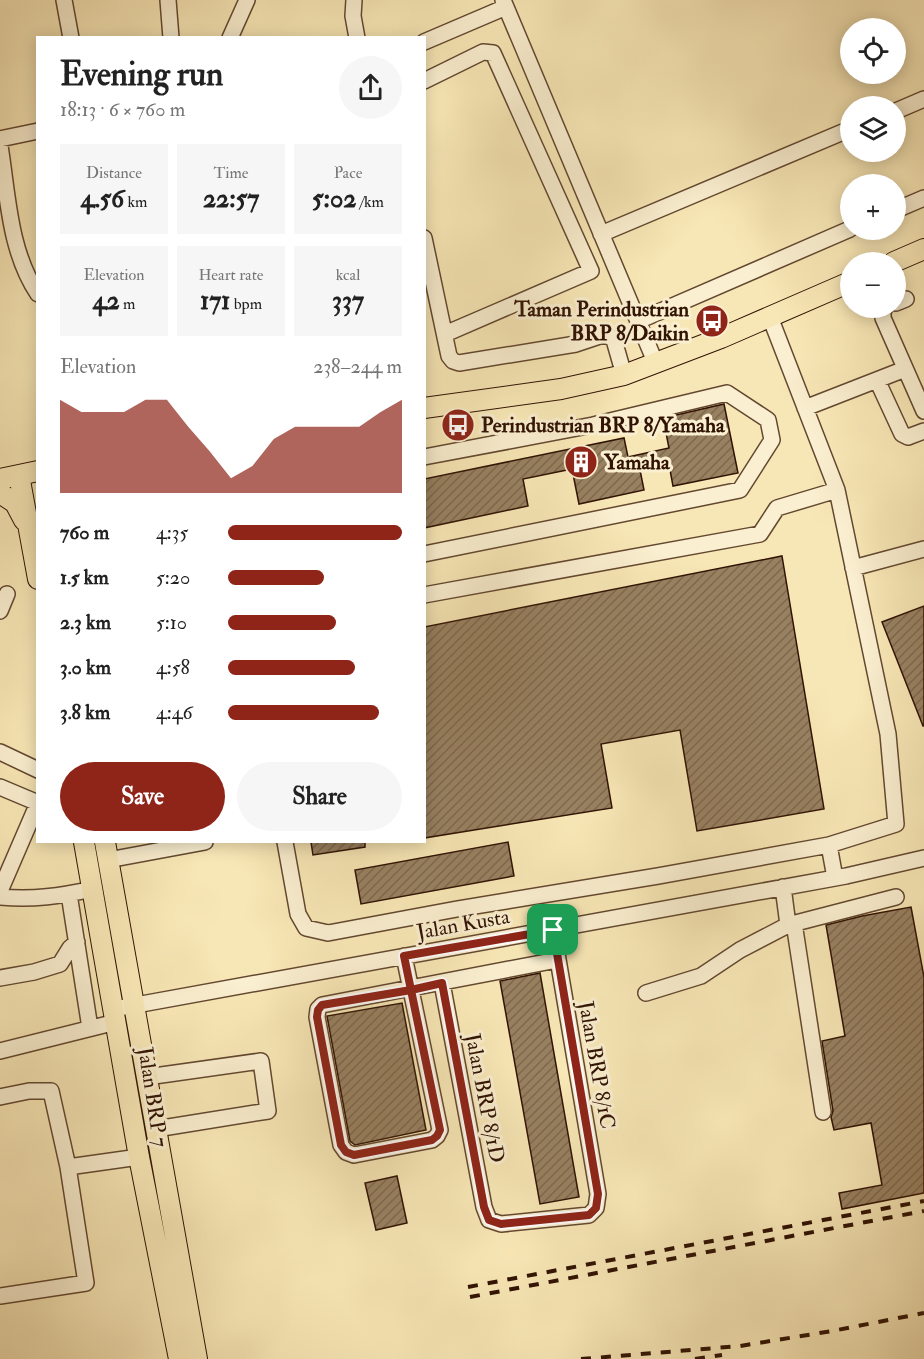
<!DOCTYPE html>
<meta charset="utf-8">
<style>
body{margin:0;font-family:"IM FELL Double Pica",serif;background:#f6f6f6;color:#222;height:100vh;display:flex;flex-direction:column;font-size:22px;white-space:nowrap}
*{box-sizing:border-box;margin:0}
p{font-size:20px;color:#767676}
.icon{flex:none;width:33px;height:33px;fill:none;stroke:currentColor;stroke-width:2;stroke-linecap:round;stroke-linejoin:round}
.map{position:relative;flex:1;overflow:hidden}
.side{position:absolute;left:36px;top:36px;width:390px;height:807px;display:flex;flex-direction:column;background:#fff;border-radius:0px;box-shadow:0 3px 15px #0003}
.side>*{flex:none}
.fabs{position:absolute;left:840px;top:18px;display:grid;gap:12px}
.fabs a{display:grid;place-items:center;width:66px;height:66px;border-radius:50%;background:#fff;box-shadow:0 3px 15px #0003;font-size:30px}
.pin{position:absolute;display:grid;place-items:center;width:51px;height:51px;color:#fff;margin:-26px;border-radius:12px;box-shadow:0 3px 9px #0006}
.round{display:grid;place-items:center;flex:none;width:63px;height:63px;border-radius:32px;background:#f6f6f6}
.summary{display:flex;align-items:center;justify-content:space-between;height:102px;padding:0 24px}
h1{font-size:33px;font-weight:700;line-height:45px}
.stats{display:grid;grid-template-columns:repeat(3,1fr);gap:9px;height:102px;padding:6px 24px}
.stats div{display:grid;align-content:center;border-radius:0px;background:#f6f6f6;text-align:center}
.stats b{font-size:26px;font-weight:700}
.stats small{font-size:16px;font-weight:400}
.stats p{font-size:16px}
.chart{height:168px;padding:12px 24px}
.chart p{display:flex;justify-content:space-between}
.chart svg{width:100%;height:108px;margin-top:6px;fill:#8f2418;opacity:.7}
.primary-button{display:flex;gap:12px;margin-top:auto;padding:12px 24px}
.primary-button a{flex:1;height:69px;border-radius:36px;background:#8f2418;color:#fff;font-size:24px;font-weight:700;line-height:69px;text-align:center}
.primary-button a+a{background:#f6f6f6;color:#222}
ul{padding:0 24px;list-style:none;font-size:20px}
li{display:grid;grid-template-columns:96px 72px 1fr;align-items:center;height:45px}
li i{height:15px;border-radius:8px;background:#8f2418}
.map>svg:first-child{display:block}
.building{fill:url(#building-hatch);stroke:#311304;stroke-width:1.5}
.lines{fill:none;stroke-linecap:round;stroke-linejoin:round}
.minor-casing{stroke:#634830;stroke-width:18}
.major-casing{stroke:#311304;stroke-width:22}
.minor{stroke:#faefd0;stroke-width:15}
.major{stroke:#f8e7b6;stroke-width:20}
.rail{stroke:#311304;stroke-width:4;stroke-dasharray:10 10;stroke-linecap:butt}
.route-casing{stroke:#fff;stroke-width:12}
.route{stroke:#8f2418;stroke-width:8}
.labels{text-anchor:middle;stroke-width:6;stroke-linejoin:round;paint-order:stroke}
.poi-label{font-size:21px;font-weight:bold;fill:#311304;stroke:#faefd0;text-anchor:start}
.street-label{font-size:21px;fill:#311304;stroke:#faefd0}
</style>
<div class="map">
<svg width="924" height="1359" viewBox="0 0 924 1359">
<defs>
<pattern id="building-hatch" width="6" height="6" patternUnits="userSpaceOnUse" patternTransform="scale(1.5)"><rect width="6" height="6" fill="#988161"/><path d="M-1 1l2-2M0 6l6-6M5 7l2-2" fill="none" stroke="#7d684e"/></pattern>
</defs>
<rect width="100%" height="100%" fill="#f8e7b6"/>
<filter id="stains"><feTurbulence type="fractalNoise" baseFrequency=".00333" numOctaves="4"/><feColorMatrix values="0 0 0 0 .2 0 0 0 0 .09 0 0 0 0 .02 0 0 0 .5 -.17"/></filter>
<radialGradient id="worn" r=".72"><stop offset=".6" stop-color="#630" stop-opacity="0"/><stop offset="1" stop-color="#630" stop-opacity=".3"/></radialGradient>
<path class="building" d="M 724,404 L 738,473 L 673,486 L 668,459 L 639,465 L 644,490 L 579,504 L 572,469 L 523,479 L 528,506 L 424,528 L 424,479 L 624,438 L 628,457 L 669,448 L 663,418 Z
M 782,556 L 824,809 L 697,831 L 680,730 L 601,744 L 612,808 L 424,838 L 424,627 Z
M 924,606 L 924,726 L 923,726 L 882,622 Z
M 311,842 L 365,842 L 365,847 L 313,855 Z
M 508,842 L 514,876 L 361,904 L 355,870 Z
M 911,907 L 924,977 L 924,1193 L 842,1209 L 839,1193 L 882,1185 L 871,1123 L 834,1130 L 831,1117 L 833,1111 L 822,1041 L 845,1036 L 826,925 L 862,916 Z
M 540,973 L 579,1197 L 540,1204 L 500,981 Z
M 402,1003 L 426,1130 L 355,1145 L 350,1141 L 327,1016 Z
M 397,1176 L 407,1223 L 376,1230 L 365,1183 Z"/>
<g class="lines">
<defs>
<path id="minor" d="M 64,0 L 71,38
M 168,0 L 171,38
M 354,0 L 353,16 L 357,38
M 503,0 L 656,364
M 230,38 L 247,0
M 424,42 L 506,7
M 424,81 L 483,52 L 493,53 L 591,271 L 445,334
M 896,111 L 924,99
M 0,139 L 38,131
M 0,146 C 8,195 9,251 38,294
M 896,210 L 924,198
M 601,234 L 850,129
M 424,238 L 449,356 L 453,361 L 459,363 L 576,344 L 606,334 L 614,340 L 624,375
M 896,303 L 906,299
M 885,308 L 883,311 L 883,318 L 924,411
M 770,317 L 837,490 L 888,734 L 896,824 L 829,845 L 835,878
M 638,321 L 850,229
M 877,380 L 902,434 L 908,437 L 924,431
M 805,408 L 905,369
M 424,457 L 593,425 L 727,393 L 768,420 L 772,440 L 740,490 L 424,554
M 853,568 L 924,549
M 424,595 L 760,534 L 777,508 L 837,490
M 0,611 L 7,594
M 0,752 L 38,770
M 0,787 L 38,803
M 285,842 L 298,914 L 306,928 L 328,933 L 457,909 L 658,876 L 829,845
M 108,860 L 205,842
M 0,891 L 38,803
M 69,894 L 90,1028
M 0,897 C 34,900 60,896 93,889
M 794,923 L 823,1112
M 788,925 L 896,897
M 404,956 L 440,1130 L 437,1136 L 432,1140 L 354,1155 L 346,1152 L 341,1145 L 317,1017 L 318,1009 L 322,1005 L 557,960
M 0,978 L 34,972 L 60,964 L 70,948 L 77,942
M 442,983 L 484,1207 L 489,1220 L 501,1224 L 589,1215 L 596,1208 L 598,1194 L 553,930
M 646,993 L 701,976 L 740,950 L 788,925 L 783,887
M 125,1007 L 846,876 L 924,858
M 0,1051 L 116,1022
M 147,1077 L 261,1061 L 268,1111 L 156,1129
M 0,1097 L 29,1091 L 51,1091 L 68,1167 L 139,1157
M 0,1296 L 86,1283 L 68,1167"/>
<path id="major" d="M 894,262 L 924,249
M 424,408 L 561,389 L 624,375 L 721,338 L 850,282
M 19,475 L 38,579
M 0,479 L 38,471
M 0,493 L 15,503 L 24,520
M 84,842 L 139,1157 L 179,1359
M 105,842 L 197,1359"/>
</defs>
<use href="#minor" class="minor-casing"/>
<use href="#major" class="major-casing"/>
<use href="#minor" class="minor"/>
<use href="#major" class="major"/>
<path class="rail" d="M 468,1287 L 924,1201
M 470,1297 L 924,1211
M 581,1359 L 740,1346 L 832,1331 L 924,1313
M 695,1359 L 722,1355"/>
</g>
<g class="lines">
<defs>
<path id="route" d="M 553,930 L 404,956 L 411,990 L 322,1005 L 318,1010 L 317,1017 L 341,1145 L 346,1152 L 354,1155 L 432,1140 L 437,1136 L 440,1130 L 411,990 L 442,983 L 484,1207 L 489,1220 L 501,1224 L 589,1215 L 596,1208 L 598,1194 L 553,930"/>
</defs>
<use href="#route" class="route-casing"/>
<use href="#route" class="route"/>
</g>
<defs>
<symbol id="bus-disc" viewBox="-11 -11 22 22"><circle r="9.5" fill="#8f2418" stroke="#faefd0"/><path d="M-5-6H5V4H4V6H2V4H-2V6H-4V4H-5ZM-3.5-4V0h7V-4ZM-3.5 1.2v1.5H-2V1.2ZM2 1.2v1.5H3.5V1.2Z" fill="#fff"/></symbol>
<symbol id="building-disc" viewBox="-11 -11 22 22"><circle r="9.5" fill="#8f2418" stroke="#faefd0"/><path d="M-4-6H4V6H1V3H-1V6H-4ZM-2.5-4.3h1.7v1.8h-1.7ZM.8-4.3h1.7v1.8H.8ZM-2.5-1h1.7V.8h-1.7ZM.8-1h1.7V.8H.8Z" fill="#fff"/></symbol>
</defs>
<g fill-rule="evenodd">
<use href="#bus-disc" x="693" y="302" width="38" height="38"/>
<use href="#bus-disc" x="439" y="406" width="38" height="38"/>
<use href="#building-disc" x="562" y="443" width="38" height="38"/>
</g>
<g class="labels">
<g class="poi-label">
<text x="689" y="316" text-anchor="end">Taman Perindustrian<tspan x="689" dy="24">BRP 8/Daikin</tspan></text>
<text x="481" y="432">Perindustrian BRP 8/Yamaha</text>
<text x="604" y="469">Yamaha</text>
</g>
<g class="street-label">
<text transform="translate(463 924) rotate(-10)" y="7">Jalan Kusta</text>
<text transform="translate(597 1065) rotate(80)" y="7">Jalan BRP 8/1C</text>
<text transform="translate(153 1097) rotate(81)" y="7">Jalan BRP 7</text>
<text transform="translate(485 1098) rotate(79)" y="7">Jalan BRP 8/1D</text>
</g>
</g>
<rect width="100%" height="100%" filter="url(#stains)"/>
<rect width="100%" height="100%" fill="url(#worn)"/>
</svg>
<div class="fabs">
<a><svg class="icon" aria-label="locate" viewBox="0 0 24 24"><circle cx="12" cy="12" r="6"/><path d="M12 2v4M12 18v4M2 12h4M18 12h4"/></svg></a>
<a><svg class="icon" aria-label="layers" viewBox="0 0 24 24"><path d="M12 4l9 5-9 5-9-5zM3 14l9 5 9-5"/></svg></a>
<a>+</a>
<a>−</a>
</div>
<div class="pin" style="left:553px;top:930px;background:#1e9e55"><svg class="icon" aria-label="arrive" viewBox="0 0 24 24"><path d="M6 21V4h12l-3 4 3 4H6"/></svg></div>
<section class="side">
<div class="summary"><div><h1>Evening run</h1><p>18:13 · 6 × 760 m</p></div><a class="round"><svg class="icon" aria-label="share" viewBox="0 0 24 24"><path d="M12 15V3M7 8l5-5 5 5M5 13v7h14v-7"/></svg></a></div>
<div class="stats">
<div><p>Distance</p><b>4.56<small> km</small></b></div>
<div><p>Time</p><b>22:57</b></div>
<div><p>Pace</p><b>5:02<small> /km</small></b></div>
</div>
<div class="stats">
<div><p>Elevation</p><b>42<small> m</small></b></div>
<div><p>Heart rate</p><b>171<small> bpm</small></b></div>
<div><p>kcal</p><b>337</b></div>
</div>
<div class="chart"><p><span>Elevation</span>238–244 m</p>
<svg viewBox="0 0 160 44" preserveAspectRatio="none"><path d="M0 44V6L10 11L20 11L30 11L40 6L50 6L60 17L70 27L80 38L90 33L100 22L110 17L120 17L130 17L140 17L150 11L160 6V44z"/></svg>
</div>
<ul>
<li><b>760 m</b>4:35<i style="width:100%"></i></li>
<li><b>1.5 km</b>5:20<i style="width:55%"></i></li>
<li><b>2.3 km</b>5:10<i style="width:62%"></i></li>
<li><b>3.0 km</b>4:58<i style="width:73%"></i></li>
<li><b>3.8 km</b>4:46<i style="width:87%"></i></li>
</ul>
<div class="primary-button"><a>Save</a><a>Share</a></div>
</section>
</div>
